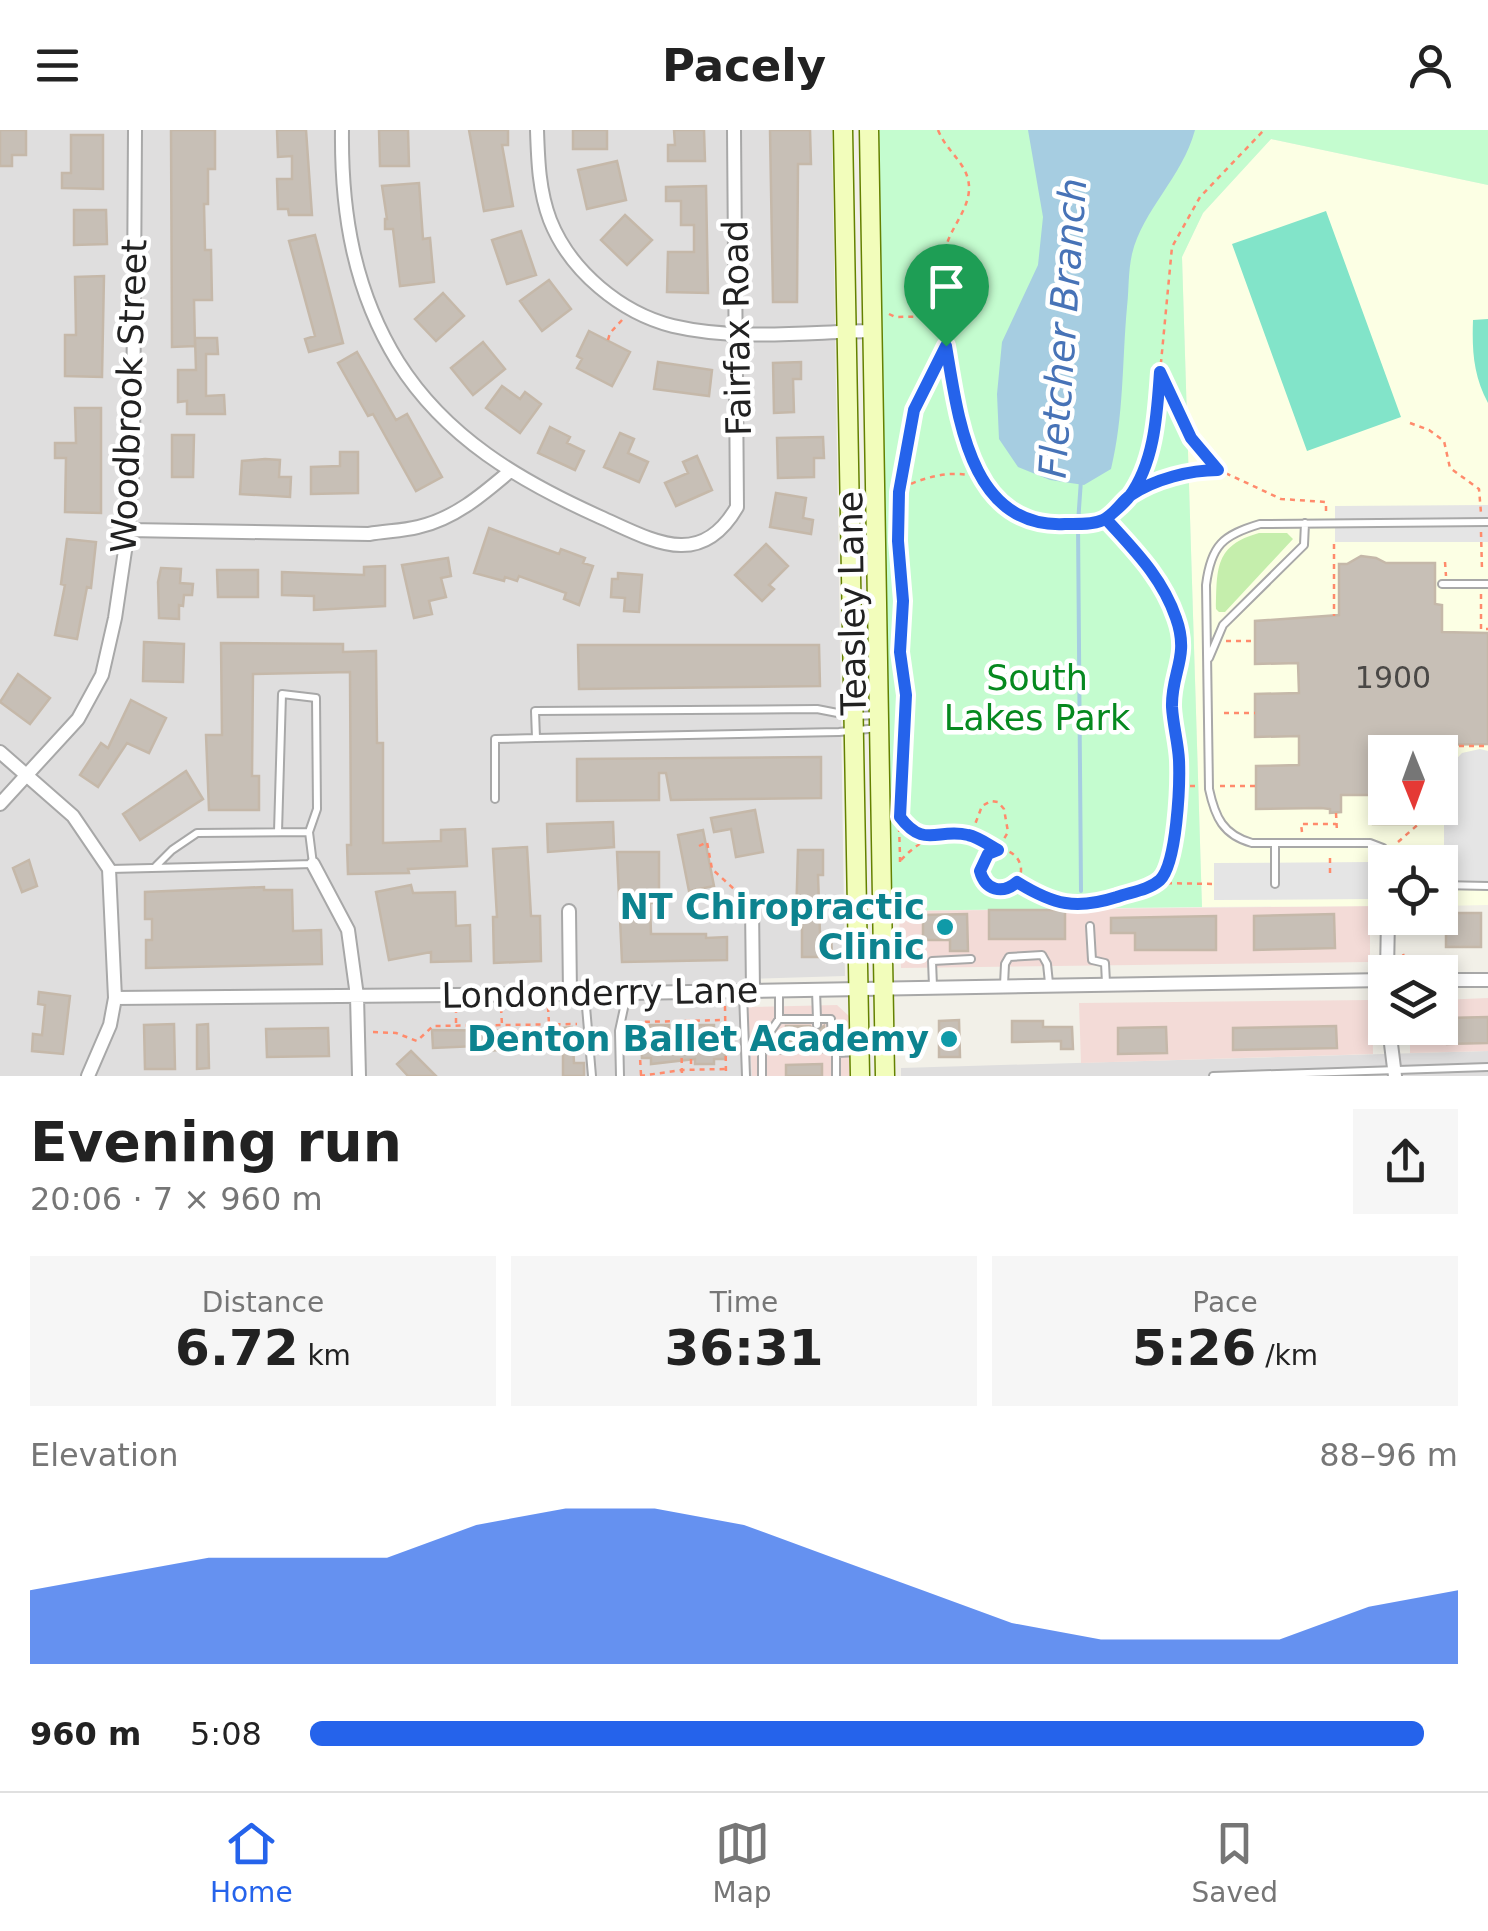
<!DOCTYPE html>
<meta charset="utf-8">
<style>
body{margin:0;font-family:"DejaVu Sans",sans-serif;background:#f6f6f6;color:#222;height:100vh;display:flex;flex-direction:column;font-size:38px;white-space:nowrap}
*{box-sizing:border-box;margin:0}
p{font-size:32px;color:#767676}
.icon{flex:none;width:55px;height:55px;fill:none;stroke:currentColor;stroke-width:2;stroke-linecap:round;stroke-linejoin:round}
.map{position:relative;height:946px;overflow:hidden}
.sheet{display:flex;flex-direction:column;background:#fff;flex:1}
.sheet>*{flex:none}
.needle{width:65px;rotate:179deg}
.controls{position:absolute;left:1368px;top:605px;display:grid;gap:20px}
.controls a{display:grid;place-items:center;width:90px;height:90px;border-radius:0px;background:#fff;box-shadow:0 5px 15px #0003;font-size:50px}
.pin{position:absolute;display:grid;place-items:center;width:85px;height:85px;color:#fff;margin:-102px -42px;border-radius:50% 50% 50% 0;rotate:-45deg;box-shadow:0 0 10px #0007}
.pin .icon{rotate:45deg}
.round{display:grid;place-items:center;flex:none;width:105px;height:105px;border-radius:0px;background:#f6f6f6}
.summary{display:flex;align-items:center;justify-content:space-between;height:170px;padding:0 30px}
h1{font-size:55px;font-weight:800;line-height:75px}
.metrics{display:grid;grid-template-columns:repeat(3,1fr);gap:15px;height:170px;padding:10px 30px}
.metrics div{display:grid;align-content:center;border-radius:0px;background:#f6f6f6;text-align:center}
.metrics b{font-size:50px;font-weight:800}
.metrics small{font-size:28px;font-weight:400}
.metrics p{font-size:28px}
.chart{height:280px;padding:20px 30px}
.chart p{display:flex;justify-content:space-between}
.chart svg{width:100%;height:180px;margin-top:10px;fill:#2563eb;opacity:.7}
ul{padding:0 30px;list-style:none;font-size:32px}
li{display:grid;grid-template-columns:160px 120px 1fr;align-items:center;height:75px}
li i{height:25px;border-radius:12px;background:#2563eb}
header{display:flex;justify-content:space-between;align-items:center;height:130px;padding:0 30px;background:#fff;font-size:45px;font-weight:800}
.menu{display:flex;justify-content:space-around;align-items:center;height:140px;border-top:2px solid #e0e0e0;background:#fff;font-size:28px;color:#767676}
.menu a{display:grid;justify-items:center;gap:5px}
.menu .selected{color:#2563eb}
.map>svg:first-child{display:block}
.residential{fill:#dfdede}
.commercial{fill:#f3dbd7}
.education{fill:#fcffe4;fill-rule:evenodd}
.grass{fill:#c5eeac}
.park{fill:#c4fccf}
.pitch{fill:#82e4c9}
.parking{fill:#e5e5e5}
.water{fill:#a6cde1}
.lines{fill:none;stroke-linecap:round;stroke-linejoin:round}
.stream{stroke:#a6cde1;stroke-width:4}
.building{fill:#c7bfb6;stroke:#c5b8a9;stroke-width:2.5}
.lane-casing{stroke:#a8a8a8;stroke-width:10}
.street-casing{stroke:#a8a8a8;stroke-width:16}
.secondary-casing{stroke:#648100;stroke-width:21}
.path{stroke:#ff8b6c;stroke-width:2.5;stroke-dasharray:5 5;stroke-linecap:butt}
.lane{stroke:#fff;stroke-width:6}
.street{stroke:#fff;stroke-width:12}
.secondary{stroke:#f2fdbb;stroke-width:18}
.route-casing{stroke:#fff;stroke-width:20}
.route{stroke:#2563eb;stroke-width:12}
.culture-dot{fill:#0f9aa8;stroke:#fff;stroke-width:4}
.labels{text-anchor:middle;stroke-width:9;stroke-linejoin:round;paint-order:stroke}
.number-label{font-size:30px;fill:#4a4846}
.street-label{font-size:35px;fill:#212121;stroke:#fff}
.park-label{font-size:35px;fill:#06891f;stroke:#fff}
.culture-label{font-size:35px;font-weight:bold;fill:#0d838f;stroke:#fff;text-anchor:end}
.water-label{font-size:38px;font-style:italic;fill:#4773b7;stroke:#fff}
</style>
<header><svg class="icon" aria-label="menu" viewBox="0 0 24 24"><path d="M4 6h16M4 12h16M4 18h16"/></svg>Pacely<svg class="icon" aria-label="person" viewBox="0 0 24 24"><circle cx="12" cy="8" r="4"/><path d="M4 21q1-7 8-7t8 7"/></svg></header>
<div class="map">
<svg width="1488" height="946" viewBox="0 0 1488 946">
<rect width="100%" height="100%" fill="#f2f0e8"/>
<path class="residential" d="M 0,0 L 832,0 L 845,846 L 747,849 L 752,946 L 0,946 Z
M 1488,921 L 1488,946 L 901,946 L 901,938 Z"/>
<path class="commercial" d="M 1370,776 L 1370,832 L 901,838 L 899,781 Z
M 1488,868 L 1488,921 L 1410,923 L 1410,898 L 1440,898 L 1440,870 Z
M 1372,870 L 1373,924 L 1081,933 L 1079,873 Z
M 837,875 L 850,887 L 850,946 L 752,946 L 748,877 Z"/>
<path class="education" d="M 1271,9 L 1488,55 L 1488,775 L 1440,776 L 1440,732 L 1385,732 L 1385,776 L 1202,777 L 1182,127 L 1203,83 ZM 1385,622 L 1440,622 L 1440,678 L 1385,678 Z"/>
<path class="grass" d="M 1259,403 L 1287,403 L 1293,409 L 1225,482 L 1219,482 L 1216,479 C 1217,438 1215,415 1259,403 Z"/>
<path class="park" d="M 868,0 L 1488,0 L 1488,55 L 1271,9 L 1203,83 L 1182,127 L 1202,777 L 883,781 Z"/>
<path class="pitch" d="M 1326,81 L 1401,287 L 1307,321 L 1232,114 Z
M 1488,189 L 1488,273 C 1473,245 1472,220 1473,190 Z"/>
<path class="parking" d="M 1488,375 L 1488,412 L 1335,412 L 1335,376 Z
M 1480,619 L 1488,621 L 1488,756 L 1444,755 L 1444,642 L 1462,623 Z
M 1373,732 L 1373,769 L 1214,770 L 1214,733 Z"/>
<path class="water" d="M 1028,0 L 1195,0 C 1182,48 1143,79 1132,124 C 1128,142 1129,159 1127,177 C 1122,232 1124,286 1111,339 L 1084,355 L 1050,350 L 1018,337 L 999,309 L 997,264 L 1002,212 L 1038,135 L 1043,87 Z"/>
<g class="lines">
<path class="stream" d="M 1081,350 L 1078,393 L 1081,761"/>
</g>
<path class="building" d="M 0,0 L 26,0 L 26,25 L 12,25 L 12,36 L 0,36 Z
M 171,0 L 215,0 L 215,39 L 208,39 L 208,74 L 204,74 L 205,120 L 211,120 L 212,170 L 194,170 L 195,216 L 172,217 Z
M 277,0 L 306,0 L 312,85 L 289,85 L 288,79 L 278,79 L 277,49 L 292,49 L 292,26 L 278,27 Z
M 379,0 L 408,0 L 409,36 L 380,36 Z
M 469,0 L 508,0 L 508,15 L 502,15 L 513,76 L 484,81 Z
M 573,0 L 607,0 L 607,19 L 573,19 Z
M 674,0 L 704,0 L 705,31 L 668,31 L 668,15 L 675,15 Z
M 770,0 L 810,0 L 811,34 L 798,34 L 797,172 L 773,172 Z
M 71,5 L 103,5 L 103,59 L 62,58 L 62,43 L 71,43 Z
M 617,31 L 626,70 L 587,79 L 578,40 Z
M 419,53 L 423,109 L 430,108 L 434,152 L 400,156 L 393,99 L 385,99 L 385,89 L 387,89 L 382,56 Z
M 706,56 L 708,163 L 667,162 L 668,122 L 694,122 L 694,95 L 681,95 L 681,71 L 666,71 L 666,57 Z
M 74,80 L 106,80 L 107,114 L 74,115 Z
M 625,85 L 652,110 L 627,135 L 601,110 Z
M 521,101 L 536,145 L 507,154 L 492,110 Z
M 315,105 L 343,213 L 309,222 L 305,209 L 315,206 L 289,111 Z
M 104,146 L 102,247 L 65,246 L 65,205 L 76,205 L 75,147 Z
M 549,150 L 571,179 L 542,201 L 520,171 Z
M 443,163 L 464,186 L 436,211 L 415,189 Z
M 589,201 L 630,222 L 612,256 L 577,238 L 582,229 L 577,226 Z
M 195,208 L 217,208 L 218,224 L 206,224 L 206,266 L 224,265 L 225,284 L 187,284 L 187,271 L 178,272 L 178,240 L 196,240 Z
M 483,212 L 505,239 L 473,265 L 451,238 Z
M 357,222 L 396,290 L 407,284 L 442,347 L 416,361 L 373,284 L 368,286 L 338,233 Z
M 658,232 L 712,240 L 709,266 L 654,259 Z
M 801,232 L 801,249 L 793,249 L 794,282 L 774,283 L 773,233 Z
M 502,256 L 520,269 L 525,262 L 541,274 L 520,303 L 486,278 Z
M 75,278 L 101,278 L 101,383 L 65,382 L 66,328 L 55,328 L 55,313 L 76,313 Z
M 550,297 L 570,307 L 567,313 L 584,321 L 575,340 L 538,323 Z
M 620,303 L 634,309 L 628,323 L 648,332 L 639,352 L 604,337 Z
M 172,305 L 194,305 L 193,347 L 172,347 Z
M 823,307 L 824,328 L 814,328 L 814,347 L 778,348 L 777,308 Z
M 340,322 L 358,322 L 358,363 L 311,364 L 311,337 L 340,336 Z
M 697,326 L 712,360 L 676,376 L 665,353 L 688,343 L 683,332 Z
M 265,329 L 280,330 L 279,347 L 291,347 L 290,367 L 240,364 L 242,331 Z
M 776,363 L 806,368 L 803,388 L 813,390 L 811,404 L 770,397 Z
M 489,398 L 559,424 L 561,419 L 585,428 L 583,433 L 593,436 L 579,475 L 564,469 L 566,463 L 519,446 L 517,451 L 505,447 L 504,451 L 474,443 Z
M 67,409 L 96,412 L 91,458 L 87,457 L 77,509 L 55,505 L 65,455 L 61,454 Z
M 766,414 L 788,436 L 769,455 L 774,459 L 762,471 L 735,445 Z
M 1361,426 L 1376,428 L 1386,433 L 1435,433 L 1435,474 L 1442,475 L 1442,502 L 1488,503 L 1488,614 L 1419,615 L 1419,622 L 1385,622 L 1385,678 L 1419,678 L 1419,691 L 1412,691 L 1412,694 L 1373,694 L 1372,665 L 1341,665 L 1341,682 L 1330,683 L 1330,679 L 1321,678 L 1256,679 L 1256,636 L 1299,635 L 1299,606 L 1255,607 L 1255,564 L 1299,563 L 1298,533 L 1255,534 L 1255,491 L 1339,485 L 1339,434 L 1347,434 Z
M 448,428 L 451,446 L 441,448 L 446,467 L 429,471 L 432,484 L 414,488 L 402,435 Z
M 385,436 L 385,476 L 314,480 L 314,466 L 282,465 L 282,442 L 364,445 L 364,437 Z
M 161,438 L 181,439 L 180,453 L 193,454 L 192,465 L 184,465 L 183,476 L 179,475 L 179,489 L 159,488 L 158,452 Z
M 217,440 L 258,440 L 258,467 L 218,467 Z
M 618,443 L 642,445 L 639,482 L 624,481 L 625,468 L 611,467 L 612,449 L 618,449 Z
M 144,512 L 184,514 L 183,552 L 143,551 Z
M 221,513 L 343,514 L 343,522 L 376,521 L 377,613 L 383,613 L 383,713 L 441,711 L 441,700 L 465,699 L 467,736 L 408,739 L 409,743 L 348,744 L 347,715 L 351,715 L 350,542 L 253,544 L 252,646 L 259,646 L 259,680 L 209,680 L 206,605 L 222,605 Z
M 578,515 L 819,515 L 820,556 L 579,559 Z
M 18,544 L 50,568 L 30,594 L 0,572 Z
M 131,570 L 166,588 L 149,623 L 127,613 L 98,657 L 80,645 L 101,613 L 108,618 Z
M 821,627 L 821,668 L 671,670 L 666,643 L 659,643 L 659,670 L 577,671 L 577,629 Z
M 186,641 L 203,669 L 140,710 L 123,684 Z
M 755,680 L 763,722 L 736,727 L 731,699 L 714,702 L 711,688 Z
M 613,692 L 614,717 L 548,722 L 547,694 Z
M 703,700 L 714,756 L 689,761 L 678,705 Z
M 527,717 L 531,786 L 540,786 L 541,831 L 494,833 L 493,787 L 497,787 L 493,719 Z
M 798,720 L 823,720 L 823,745 L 818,745 L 820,804 L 831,803 L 832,827 L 802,827 L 802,790 L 796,790 Z
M 617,722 L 659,722 L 659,773 L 650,773 L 651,804 L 706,804 L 706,808 L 727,807 L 727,830 L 622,832 Z
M 29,730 L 37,756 L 22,762 L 13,738 Z
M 411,755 L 413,763 L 455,762 L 456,796 L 470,795 L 471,831 L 431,832 L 431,822 L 389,830 L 376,762 Z
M 264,757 L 264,760 L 292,760 L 293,801 L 321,800 L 322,834 L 146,838 L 146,810 L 152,810 L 152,789 L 145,789 L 145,762 Z
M 989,780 L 1065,780 L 1065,809 L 989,809 Z
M 1446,783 L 1481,783 L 1481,817 L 1446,817 Z
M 967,784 L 968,821 L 950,821 L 950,810 L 923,810 L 923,785 Z
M 1334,784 L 1335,818 L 1254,820 L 1254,786 Z
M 1216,786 L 1216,820 L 1135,820 L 1135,803 L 1111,803 L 1111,788 Z
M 39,862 L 70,866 L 63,924 L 32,921 L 33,904 L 42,905 L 45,875 L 38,874 Z
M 1488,887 L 1488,913 L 1447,914 L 1447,888 Z
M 959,890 L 960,927 L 939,927 L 939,891 Z
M 1012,891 L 1043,891 L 1043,897 L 1072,897 L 1073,919 L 1061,919 L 1061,911 L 1012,912 Z
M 174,894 L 175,939 L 145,939 L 144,895 Z
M 208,894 L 209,938 L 197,939 L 197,895 Z
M 650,895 L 669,895 L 669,901 L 695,901 L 695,895 L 714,895 L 714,901 L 724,901 L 725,929 L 714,929 L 714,934 L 695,934 L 695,929 L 651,934 L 651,928 L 642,928 L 641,902 L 650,901 Z
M 786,896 L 810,896 L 816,902 L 824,896 L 825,911 L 786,912 Z
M 1336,896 L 1337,918 L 1233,920 L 1233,898 Z
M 572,897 L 574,933 L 584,933 L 584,946 L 563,946 L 563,918 L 477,921 L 477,916 L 433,918 L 432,900 L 524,901 Z
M 1166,897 L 1167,923 L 1118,924 L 1118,898 Z
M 328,898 L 329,926 L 267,927 L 266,899 Z
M 411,921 L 436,946 L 408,946 L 397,934 Z
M 822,934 L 822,946 L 786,946 L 786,935 Z"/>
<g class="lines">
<defs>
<path id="lane" d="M 1442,454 L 1488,454
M 1209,528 L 1223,495 L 1304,415 L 1305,393
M 878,585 L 853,586 L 817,579 L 535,581 L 536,608 L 839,602 L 878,598
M 495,669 L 495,609 L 536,608
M 278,702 L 282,564 L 316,568 L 317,679 L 309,702
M 1275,714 L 1275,754
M 1389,732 L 1383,718 L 1370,713 L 1252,713 C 1223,705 1215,687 1209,659 L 1206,455 C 1211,415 1223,405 1260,394 L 1488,392
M 110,739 L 313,734 L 309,702 L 197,703 L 172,720 L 156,736
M 1440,755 L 1488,756
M 1090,796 L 1092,830 L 1105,833 L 1106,853
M 1004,855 L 1005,834 L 1009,827 L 1042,825 L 1047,834 L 1049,853
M 933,856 L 932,831 L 971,829
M 743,862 L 746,946
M 585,865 L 592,946
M 779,889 L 817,889 L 816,860
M 817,895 L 817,889 L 831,889 L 832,918
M 762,920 L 832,918 L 836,923 L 858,922
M 836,923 L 836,946
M 620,946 L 619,901 L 627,864
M 762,946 L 762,914 L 779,889 L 779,861
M 1213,946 L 1488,937"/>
<path id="street" d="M 342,0 C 341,83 354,161 398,232 C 446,308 520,351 600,387 C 652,410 700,441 737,377 L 734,0
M 537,0 C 538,31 539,61 550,90 C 570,141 621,183 673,196 C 737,211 807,202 872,201
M 128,400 L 369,404 C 386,401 402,401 418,397 C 454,389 482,365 509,342
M 0,622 L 73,686 L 109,739 L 115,868 L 110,895 L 88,946
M 0,674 L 78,589 L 102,545 L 115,488 L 128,400 L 133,329 L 135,0
M 313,734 L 348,800 L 357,866 L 359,946
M 752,777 L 753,861
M 569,781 L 570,864
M 1387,842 L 1388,788
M 1440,850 L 1488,850
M 115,868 L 570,864 L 1385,850
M 1389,898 L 1395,946"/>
<path id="secondary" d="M 843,0 L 860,946
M 869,0 L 885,946"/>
</defs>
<use href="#lane" class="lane-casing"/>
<use href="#street" class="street-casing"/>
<use href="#secondary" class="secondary-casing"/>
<path class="path" d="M 938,0 C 945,17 956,25 964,39 C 981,71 950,93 945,121 C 946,204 941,402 1067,394 C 1080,393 1093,393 1106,389 L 1165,458 L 1181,506 L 1181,538 L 1172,570 L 1179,650 L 1171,725 L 1160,749 L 1149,757 L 1097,775 L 1065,774 L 1041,766 L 1017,753
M 889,184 L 895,187 L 945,186
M 608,210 L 610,203 L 623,189
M 1161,243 C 1176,279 1188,312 1217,339
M 1410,293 L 1429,300 L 1444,311 L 1450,338 L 1479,359 L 1481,383
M 902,358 C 926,346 955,339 981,348
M 1131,366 L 1164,350 L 1219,340 L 1281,369 L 1326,372 L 1326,382
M 1106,389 L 1130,366 L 1154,306 L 1172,117 L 1200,67 L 1264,0
M 1481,402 L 1482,440
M 1334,414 L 1334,486
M 1445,432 L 1446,446
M 1481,464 L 1481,499 L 1488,499
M 1226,511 L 1255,511
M 1224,583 L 1255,583
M 1459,616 L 1488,616
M 1180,656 L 1197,656
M 1220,656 L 1256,656
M 1336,683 L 1337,702
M 902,690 L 927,708
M 1302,702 L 1301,694 L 1336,694
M 1398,712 L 1422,691 L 1422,678
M 699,716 L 707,712 L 712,739 L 734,759
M981 740a20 20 0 1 1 40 0a20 20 0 1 1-40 0Z
M 901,730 C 933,696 960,700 998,719 L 1008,702 L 1004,679 L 998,672 L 991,671 L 982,676 L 971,705
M 900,732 C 900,711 898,690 899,670 C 899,634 908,599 906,563 C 906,547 901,532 900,517 C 899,491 904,466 902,440 C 896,361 901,287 946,219
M 1330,743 L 1330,724
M 1157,753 L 1216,754
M 1403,824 L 1405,830
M 725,876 L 726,946
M 548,877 L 549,894
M 456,878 L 456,895
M 501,878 L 502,895
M 681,898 L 682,946
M 373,902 L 396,903 L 417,911 L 433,896 L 577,894
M 691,929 L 691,938
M 641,945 L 638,892 L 725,890
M 640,946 L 682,940 L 726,939"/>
<use href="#lane" class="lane"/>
<use href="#street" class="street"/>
<use href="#secondary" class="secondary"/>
</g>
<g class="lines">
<defs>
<path id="route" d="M 946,216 L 914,280 L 899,362 L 898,411 L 903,471 L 900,522 L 906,565 L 900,687 C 924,719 937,698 968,705 C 978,707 989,715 998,720 L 988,724 L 980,741 C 985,760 1002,765 1017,752 C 1054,775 1076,780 1117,767 C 1131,762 1149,760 1160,750 C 1177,733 1180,655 1179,630 C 1178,612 1173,595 1172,577 C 1171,542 1190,527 1176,488 C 1162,447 1134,420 1106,389 C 1113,382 1123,375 1129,367 C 1155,332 1157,283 1160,242 L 1191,308 L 1218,340 C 1190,340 1155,349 1131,365 C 1121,372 1114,385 1103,390 C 1092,395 1076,394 1065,394 C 969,399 958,285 946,216"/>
</defs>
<use href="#route" class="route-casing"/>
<use href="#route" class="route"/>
</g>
<g class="culture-dot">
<circle cx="945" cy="797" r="10"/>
<circle cx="949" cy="909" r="10"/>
</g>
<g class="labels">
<g class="number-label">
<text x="1393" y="558">1900</text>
</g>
<g class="street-label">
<text transform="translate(737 198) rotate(-91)" y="12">Fairfax Road</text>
<text transform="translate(129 266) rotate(-88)" y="12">Woodbrook Street</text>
<text transform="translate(852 473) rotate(-91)" y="12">Teasley Lane</text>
<text transform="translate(600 863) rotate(-1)" y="12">Londonderry Lane</text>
</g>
<g class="park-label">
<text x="1037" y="560">South<tspan x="1037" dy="40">Lakes Park</tspan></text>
</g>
<g class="culture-label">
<text x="925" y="789">NT Chiropractic<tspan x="925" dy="40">Clinic</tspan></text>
<text x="929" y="921">Denton Ballet Academy</text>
</g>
<g class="water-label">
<text transform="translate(1063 198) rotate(-86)" y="13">Fletcher Branch</text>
</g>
</g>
</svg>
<div class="controls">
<a><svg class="needle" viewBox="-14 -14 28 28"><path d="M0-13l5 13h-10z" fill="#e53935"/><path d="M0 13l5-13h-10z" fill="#767676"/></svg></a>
<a><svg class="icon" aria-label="locate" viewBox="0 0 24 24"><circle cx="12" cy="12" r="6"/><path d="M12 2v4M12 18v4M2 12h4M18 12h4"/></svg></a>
<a><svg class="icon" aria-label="layers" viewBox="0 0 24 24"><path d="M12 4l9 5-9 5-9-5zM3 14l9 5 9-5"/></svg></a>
</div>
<div class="pin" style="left:946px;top:216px;background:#1e9e55"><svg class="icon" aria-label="arrive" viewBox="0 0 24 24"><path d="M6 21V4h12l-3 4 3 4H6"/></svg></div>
</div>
<section class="sheet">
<div class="summary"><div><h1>Evening run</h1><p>20:06 · 7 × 960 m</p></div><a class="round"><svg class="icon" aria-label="share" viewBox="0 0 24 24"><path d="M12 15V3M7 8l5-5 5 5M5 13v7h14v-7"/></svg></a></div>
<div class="metrics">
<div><p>Distance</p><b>6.72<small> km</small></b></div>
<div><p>Time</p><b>36:31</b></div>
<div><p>Pace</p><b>5:26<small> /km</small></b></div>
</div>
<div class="chart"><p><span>Elevation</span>88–96 m</p>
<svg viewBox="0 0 160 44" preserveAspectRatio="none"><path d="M0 44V26L10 22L20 18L30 18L40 18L50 10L60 6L70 6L80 10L90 18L100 26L110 34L120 38L130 38L140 38L150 30L160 26V44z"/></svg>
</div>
<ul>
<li><b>960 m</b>5:08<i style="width:97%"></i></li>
</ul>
</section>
<nav class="menu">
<a class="selected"><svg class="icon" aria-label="home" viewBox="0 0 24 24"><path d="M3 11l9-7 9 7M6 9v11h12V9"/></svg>Home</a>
<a><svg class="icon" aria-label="map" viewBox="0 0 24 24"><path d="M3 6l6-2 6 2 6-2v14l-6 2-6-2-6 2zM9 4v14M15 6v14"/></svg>Map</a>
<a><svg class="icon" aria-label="saved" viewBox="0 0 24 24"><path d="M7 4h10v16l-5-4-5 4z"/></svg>Saved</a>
</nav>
